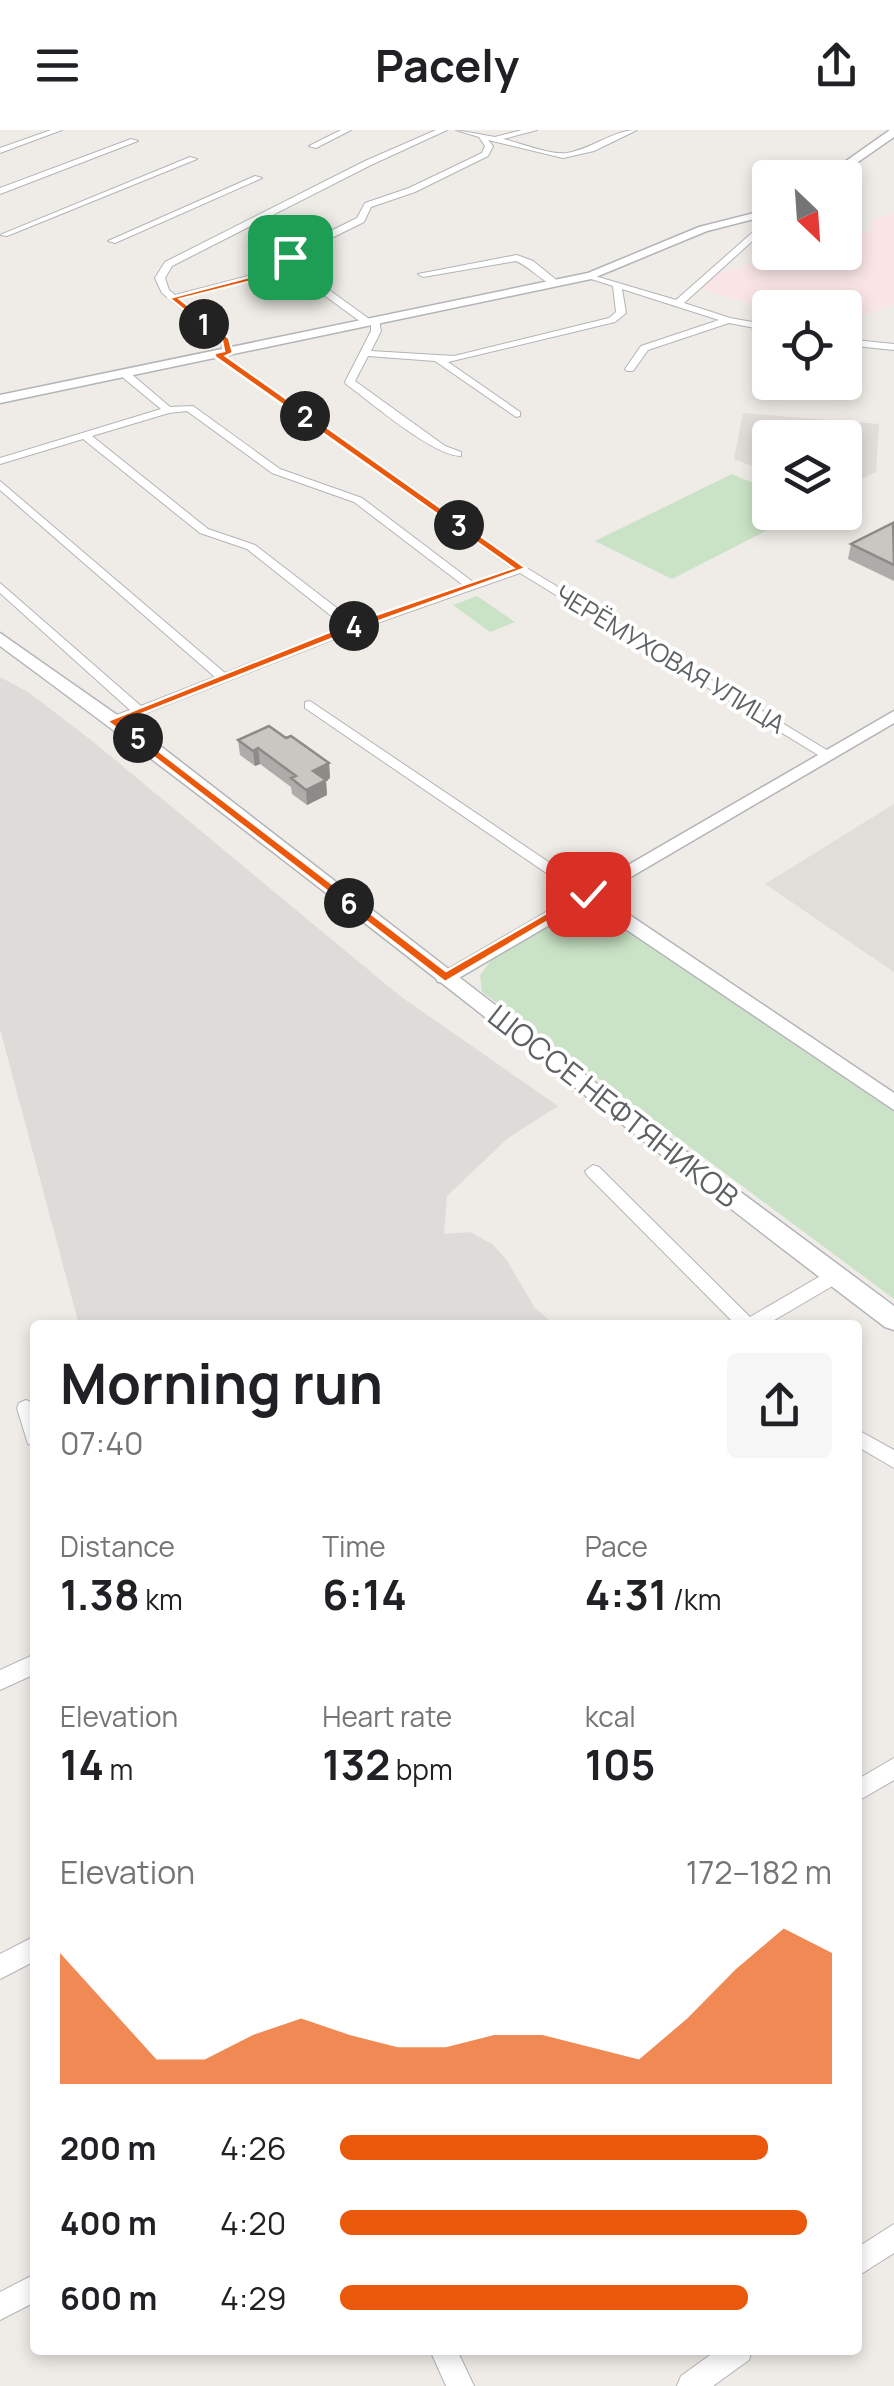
<!DOCTYPE html>
<meta charset="utf-8">
<style>
body{margin:0;font-family:Manrope,sans-serif;background:#f6f6f6;color:#202124;height:100vh;display:flex;flex-direction:column;font-size:38px;white-space:nowrap}
*{box-sizing:border-box;margin:0}
p{font-size:32px;color:#757577}
.icon{flex:none;width:55px;height:55px;fill:none;stroke:currentColor;stroke-width:2;stroke-linecap:round;stroke-linejoin:round}
.map{position:relative;flex:1;overflow:hidden}
.side{position:absolute;left:30px;top:1190px;width:832px;height:1035px;display:flex;flex-direction:column;background:#fff;border-radius:10px;box-shadow:0 5px 15px #0003}
.side>*{flex:none}
.needle{width:65px;rotate:155deg}
.buttons{position:absolute;left:752px;top:30px;display:grid;gap:20px}
.buttons a{display:grid;place-items:center;width:110px;height:110px;border-radius:10px;background:#fff;box-shadow:0 5px 15px #0003;font-size:50px}
.pin{position:absolute;display:grid;place-items:center;width:85px;height:85px;color:#fff;margin:-42px;border-radius:20px;box-shadow:0 5px 15px #0006}
.km{position:absolute;width:50px;height:50px;margin:-25px;border-radius:50%;background:#222;color:#fff;font-size:28px;line-height:50px;text-align:center}
.round{display:grid;place-items:center;flex:none;width:105px;height:105px;border-radius:10px;background:#f6f6f6}
.summary{display:flex;align-items:center;justify-content:space-between;height:170px;padding:0 30px}
h1{font-size:55px;font-weight:700;line-height:75px}
.stats{display:grid;grid-template-columns:repeat(3,1fr);gap:15px;height:170px;padding:10px 30px}
.stats div{display:grid;align-content:center}
.stats b{font-size:42px;font-weight:700}
.stats small{font-size:28px;font-weight:400}
.stats p{font-size:28px}
.chart{height:280px;padding:20px 30px}
.chart p{display:flex;justify-content:space-between}
.chart svg{width:100%;height:180px;margin-top:10px;fill:#ea580c;opacity:.7}
ul{padding:0 30px;list-style:none;font-size:32px}
li{display:grid;grid-template-columns:160px 120px 1fr;align-items:center;height:75px}
li i{height:25px;border-radius:12px;background:#ea580c}
header{display:flex;justify-content:space-between;align-items:center;height:130px;padding:0 30px;background:#fff;font-size:45px;font-weight:700}
.map>svg:first-child{display:block}
.industrial{fill:#dedbd9}
.education{fill:#e1ddd8}
.medical{fill:#f9e5e6}
.green{fill:#cae3c6}
.lines{fill:none;stroke-linecap:round;stroke-linejoin:round}
.minor-casing{stroke:#b2b4b7;stroke-width:2}
.tertiary-casing{stroke:#b2b4b7;stroke-width:3}
.secondary-casing{stroke:#b3b6b9;stroke-width:3}
.minor{fill:#fff;fill-rule:evenodd}
.tertiary{fill:#fff;fill-rule:evenodd}
.secondary{fill:#fff;fill-rule:evenodd}
.wall{fill:#aeaba8}
.shaded-wall{fill:#8d8b88}
.building{fill:#cac7c3;stroke:#8d8b88;stroke-width:2.5}
.route{fill:#ea580c;stroke:#fff;stroke-width:2.5}
.labels{text-anchor:middle;stroke-width:8;stroke-linejoin:round;paint-order:stroke}
.far-street-label{font-size:25px;fill:#5e6265;stroke:#fff}
.street-label{font-size:30px;fill:#5e6265;stroke:#fff}
</style>
<header><svg class="icon" aria-label="menu" viewBox="0 0 24 24"><path d="M4 6h16M4 12h16M4 18h16"/></svg>Pacely<svg class="icon" aria-label="share" viewBox="0 0 24 24"><path d="M12 15V3M7 8l5-5 5 5M5 13v7h14v-7"/></svg></header>
<div class="map">
<svg width="894" height="2256" viewBox="0 0 894 2256">
<rect width="100%" height="100%" fill="#efece7"/>
<path class="industrial" d="M 0,547 L 28,562 L 91,610 L 400,866 L 558,976 L 508,1008 L 447,1066 L 444,1104 L 470,1102 L 492,1114 L 506,1129 L 535,1178 L 555,1195 L 79,1195 L 0,899 Z"/>
<path class="education" d="M 743,283 L 879,294 L 876,342 L 845,357 L 845,308 L 770,308 L 770,343 L 734,329 Z
M 894,674 L 894,842 L 765,754 Z"/>
<path class="medical" d="M 894,83 L 894,175 L 845,191 L 845,178 L 751,174 L 698,158 L 719,143 L 787,123 L 845,122 L 845,107 L 872,100 L 868,91 Z"/>
<path class="green" d="M 732,344 L 770,360 L 770,382 L 801,383 L 672,449 L 595,411 Z
M 477,466 L 515,492 L 490,502 L 453,475 Z
M 586,774 L 894,982 L 894,1169 L 482,862 L 480,845 L 493,828 Z"/>
<g class="lines">
<defs>
<path id="minor" d="M 51,0 L 62,0 L 0,23 L 0,18 Z
M 341,0 L 351,0 L 316,18 L 309,16 Z
M 436,0 L 447,0 L 371,35 L 172,136 L 165,148 L 169,160 L 175,165 L 291,135 L 286,129 L 290,121 L 357,88 L 365,73 L 409,58 L 482,23 L 485,16 L 479,7 L 456,0 L 495,7 L 522,0 L 537,0 L 503,9 C 522,13 548,25 567,23 C 592,19 613,0 637,0 L 594,21 L 563,28 L 488,10 L 493,16 L 488,26 L 415,62 L 371,77 L 364,92 L 297,125 L 295,129 L 301,136 L 299,138 L 372,191 L 379,190 L 381,201 L 371,221 L 454,226 L 609,188 L 616,182 L 613,156 L 588,148 L 588,144 L 676,170 L 770,87 L 770,95 L 684,173 L 730,188 L 770,195 L 770,201 L 729,193 L 648,220 L 633,241 L 627,241 L 625,239 L 641,216 L 719,190 L 622,159 L 626,183 L 615,192 L 448,232 L 520,282 L 520,286 L 516,287 L 435,231 L 368,226 L 355,251 L 445,316 L 461,322 L 461,326 C 433,326 372,273 346,254 L 345,252 L 371,201 L 371,195 L 365,195 L 291,141 L 181,169 L 229,208 L 234,223 L 229,226 L 224,223 L 221,211 L 162,163 L 155,148 L 165,132 L 365,31 Z
M 131,9 L 138,11 L 0,64 L 0,58 Z
M 190,27 L 197,29 L 7,106 L 0,105 Z
M 255,46 L 262,48 L 115,113 L 108,111 Z
M 517,125 L 533,131 L 559,152 L 559,156 C 544,155 531,137 516,131 L 423,147 L 418,144 Z
M 845,209 L 894,214 L 894,220 L 845,215 Z
M 216,223 L 222,223 L 525,437 L 835,625 L 833,628 L 823,628 L 520,443 L 357,500 L 118,594 L 108,594 L 108,588 L 130,580 L 0,463 L 0,453 L 141,576 L 215,547 L 0,360 L 0,351 L 225,543 L 344,496 L 247,419 L 200,403 L 83,309 L 0,334 L 0,328 L 161,279 L 121,246 L 121,242 L 129,242 L 170,277 L 193,276 L 280,339 L 362,368 L 473,452 L 512,438 L 216,227 ZM 187,281 L 272,343 L 354,372 L 463,455 L 355,492 L 255,415 L 208,399 L 92,306 L 169,283 Z
M 310,571 L 593,762 L 593,768 L 583,768 L 305,578 L 305,572 Z
M 593,1035 L 599,1037 L 750,1187 L 829,1141 L 841,1141 L 844,1146 L 841,1151 L 766,1195 L 736,1195 L 587,1045 L 585,1041 Z
M 26,1270 L 33,1273 L 35,1277 L 35,1316 L 28,1314 L 17,1278 L 19,1273 Z
M 858,1300 L 894,1320 L 894,1338 L 858,1317 Z
M 35,1524 L 35,1544 L 0,1560 L 0,1540 Z
M 894,1628 L 894,1650 L 858,1671 L 858,1649 Z
M 35,1806 L 35,1831 L 0,1849 L 0,1824 Z
M 894,2094 L 894,2123 L 858,2146 L 858,2117 Z
M 35,2144 L 35,2172 L 0,2190 L 0,2162 Z
M 430,2220 L 457,2220 L 474,2256 L 446,2256 Z
M 717,2220 L 752,2220 L 749,2230 L 713,2256 L 677,2256 L 681,2246 Z"/>
<path id="tertiary" d="M 890,0 L 894,0 L 894,7 L 835,48 L 822,48 Z
M 770,79 L 770,85 L 707,101 L 591,149 L 0,273 L 0,265 L 588,143 L 699,97 Z
M 894,581 L 894,593 L 600,765 L 894,963 L 894,980 L 587,773 L 452,852 L 438,852 L 435,847 Z"/>
<path id="secondary" d="M 0,503 L 150,608 L 645,991 L 894,1176 L 894,1200 L 885,1197 C 588,972 300,736 0,516 Z"/>
</defs>
<use href="#minor" class="minor-casing"/>
<use href="#tertiary" class="tertiary-casing"/>
<use href="#secondary" class="secondary-casing"/>
<use href="#minor" class="minor"/>
<use href="#tertiary" class="tertiary"/>
<use href="#secondary" class="secondary"/>
</g>
<path class="wall" d="M 894,394 L 894,451 L 848,429 L 851,414 Z
M 286,608 L 329,633 L 330,648 L 326,651 L 327,665 L 307,675 L 292,664 L 291,657 L 260,634 L 255,636 L 240,625 L 238,610 Z"/>
<path class="shaded-wall" d="M 258,618 L 260,634 L 255,636 L 253,621 Z
M 329,633 L 330,648 L 326,651 L 327,665 L 307,675 L 306,660 L 313,641 Z"/>
<path class="building" d="M 893,393 L 894,435 L 851,414 Z
M 269,596 L 286,608 L 291,606 L 329,633 L 313,641 L 326,650 L 306,660 L 291,648 L 296,646 L 258,618 L 253,621 L 238,610 Z"/>
<path class="route" d="M 292,125 L 302,136 L 296,140 L 180,169 L 229,208 L 233,223 L 226,226 L 526,438 L 357,499 L 121,592 L 446,841 L 583,762 L 594,764 L 445,852 L 107,591 L 349,494 L 513,438 L 215,227 L 215,223 L 224,221 L 222,211 L 169,168 L 291,136 L 285,127 Z"/>
<g class="labels">
<g class="far-street-label">
<text transform="translate(670 529) rotate(31)" y="9">ЧЕРЁМУХОВАЯ УЛИЦА</text>
</g>
<g class="street-label">
<text transform="translate(613 977) rotate(38)" y="10">ШОССЕ НЕФТЯНИКОВ</text>
</g>
</g>
</svg>
<div class="buttons">
<a><svg class="needle" viewBox="-14 -14 28 28"><path d="M0-13l5 13h-10z" fill="#e53935"/><path d="M0 13l5-13h-10z" fill="#757577"/></svg></a>
<a><svg class="icon" aria-label="locate" viewBox="0 0 24 24"><circle cx="12" cy="12" r="6"/><path d="M12 2v4M12 18v4M2 12h4M18 12h4"/></svg></a>
<a><svg class="icon" aria-label="layers" viewBox="0 0 24 24"><path d="M12 4l9 5-9 5-9-5zM3 14l9 5 9-5"/></svg></a>
</div>
<div class="pin" style="left:290px;top:127px;background:#1e9e55"><svg class="icon" aria-label="arrive" viewBox="0 0 24 24"><path d="M6 21V4h12l-3 4 3 4H6"/></svg></div>
<div class="pin" style="left:588px;top:764px;background:#d93025"><svg class="icon" aria-label="check" viewBox="0 0 24 24"><path d="M5 12l5 5 9-10"/></svg></div>
<b class="km" style="left:204px;top:194px">1</b>
<b class="km" style="left:305px;top:286px">2</b>
<b class="km" style="left:459px;top:395px">3</b>
<b class="km" style="left:354px;top:496px">4</b>
<b class="km" style="left:138px;top:608px">5</b>
<b class="km" style="left:349px;top:773px">6</b>
<section class="side">
<div class="summary"><div><h1>Morning run</h1><p>07:40</p></div><a class="round"><svg class="icon" aria-label="share" viewBox="0 0 24 24"><path d="M12 15V3M7 8l5-5 5 5M5 13v7h14v-7"/></svg></a></div>
<div class="stats">
<div><p>Distance</p><b>1.38<small> km</small></b></div>
<div><p>Time</p><b>6:14</b></div>
<div><p>Pace</p><b>4:31<small> /km</small></b></div>
</div>
<div class="stats">
<div><p>Elevation</p><b>14<small> m</small></b></div>
<div><p>Heart rate</p><b>132<small> bpm</small></b></div>
<div><p>kcal</p><b>105</b></div>
</div>
<div class="chart"><p><span>Elevation</span>172–182 m</p>
<svg viewBox="0 0 160 44" preserveAspectRatio="none"><path d="M0 44V12L10 25L20 38L30 38L40 32L50 28L60 32L70 35L80 35L90 32L100 32L110 35L120 38L130 28L140 16L150 6L160 12V44z"/></svg>
</div>
<ul>
<li><b>200 m</b>4:26<i style="width:87%"></i></li>
<li><b>400 m</b>4:20<i style="width:95%"></i></li>
<li><b>600 m</b>4:29<i style="width:83%"></i></li>
</ul>
</section>
</div>
